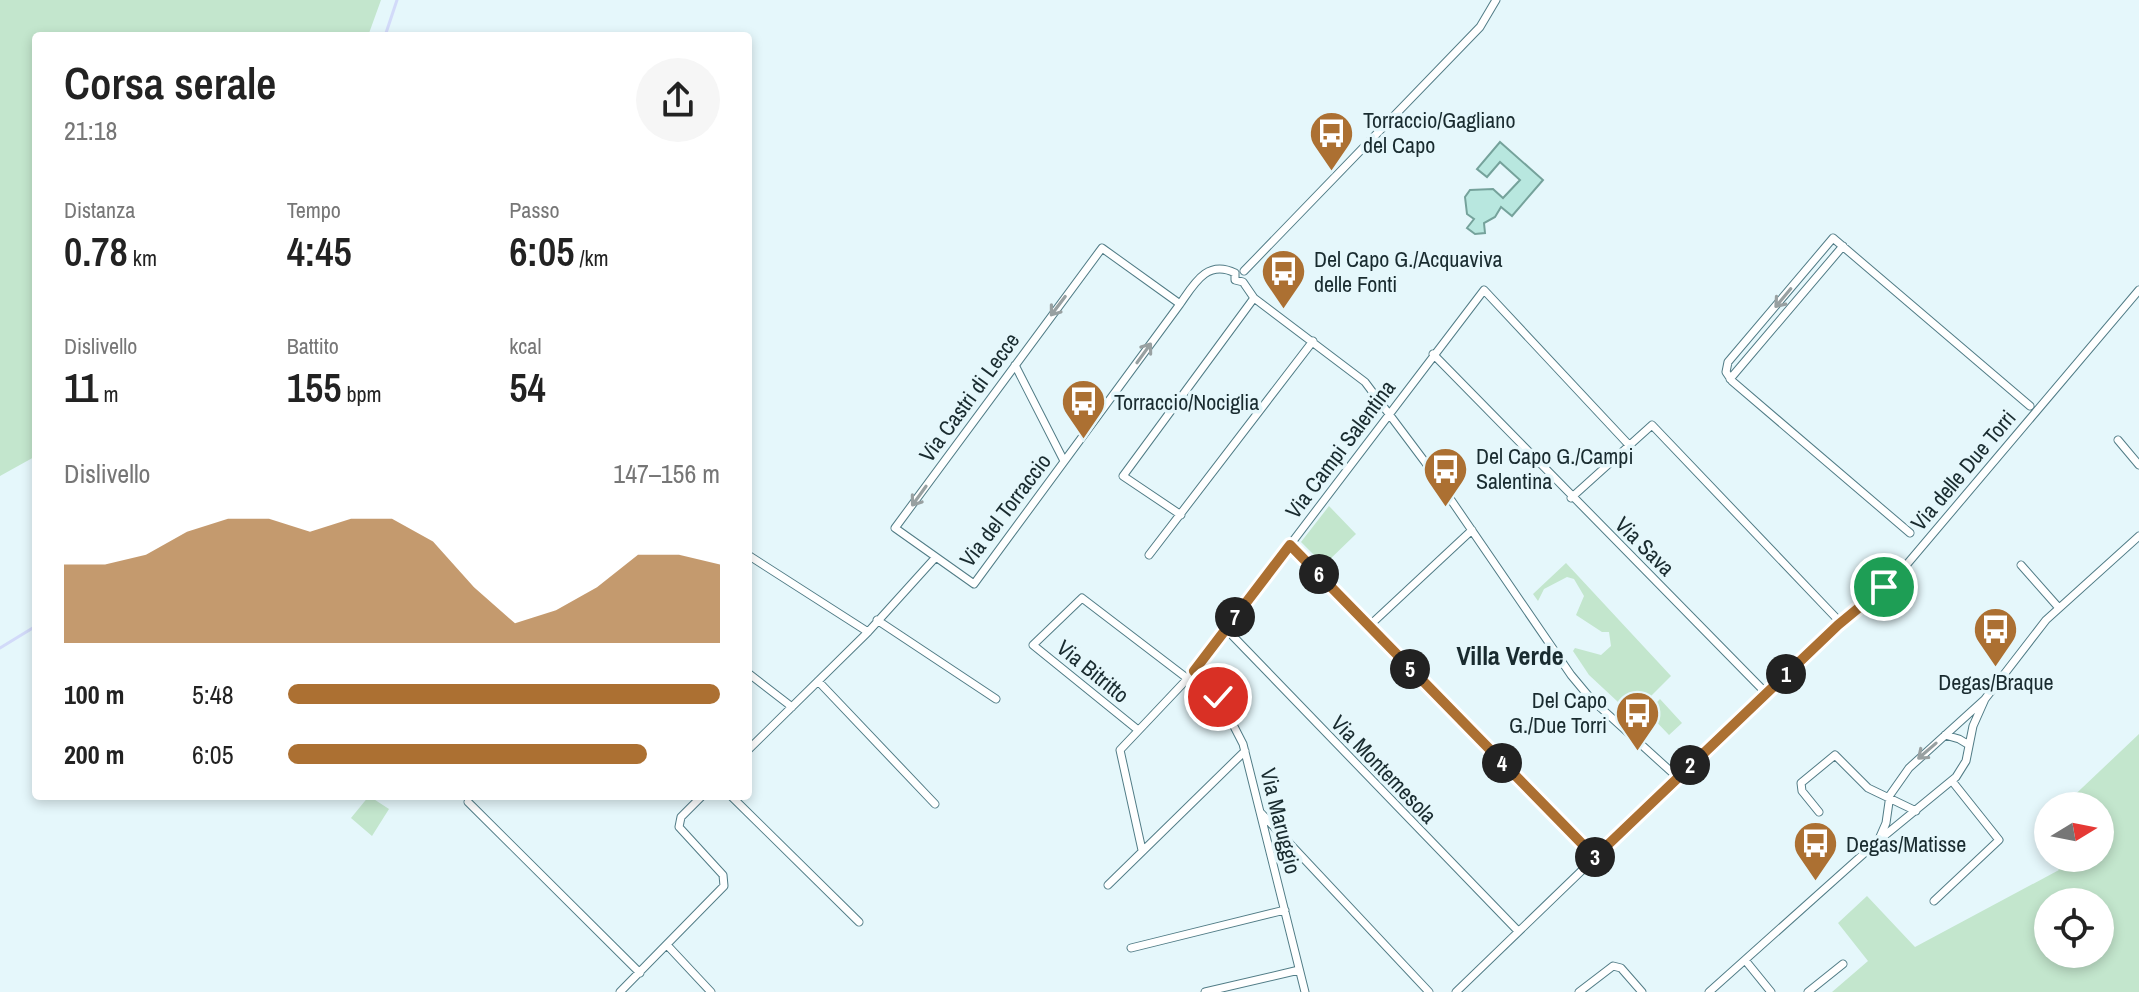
<!DOCTYPE html>
<html lang="it">
<meta charset="utf-8">
<style>
body{margin:0;font-family:"Archivo Narrow",sans-serif;background:#f6f6f6;color:#222;height:100vh;display:flex;flex-direction:column;font-size:30px;white-space:nowrap}
*{box-sizing:border-box;margin:0}
p{font-size:26px;color:#767676}
.icon{flex:none;width:44px;height:44px;fill:none;stroke:currentColor;stroke-width:2;stroke-linecap:round;stroke-linejoin:round}
.map{position:relative;flex:1;overflow:hidden}
.side{position:absolute;left:32px;top:32px;width:720px;height:768px;display:flex;flex-direction:column;background:#fff;border-radius:8px;box-shadow:0 4px 12px #0003}
.side>*{flex:none}
.needle{width:52px;rotate:80deg}
.fabs{position:absolute;left:2034px;top:792px;display:grid;gap:16px}
.fabs a{display:grid;place-items:center;width:80px;height:80px;border-radius:50%;background:#fff;box-shadow:0 4px 12px #0003;font-size:40px}
.pin{position:absolute;display:grid;place-items:center;width:68px;height:68px;color:#fff;margin:-34px;border:4px solid #fff;border-radius:50%;box-shadow:0 2px 8px #0007}
.km{position:absolute;width:40px;height:40px;margin:-20px;border-radius:50%;background:#222;color:#fff;font-size:22px;line-height:40px;text-align:center}
.round{display:grid;place-items:center;flex:none;width:84px;height:84px;border-radius:42px;background:#f6f6f6}
.overview{display:flex;align-items:center;justify-content:space-between;height:136px;padding:0 32px}
h1{font-size:44px;font-weight:600;line-height:60px}
.stats{display:grid;grid-template-columns:repeat(3,1fr);gap:12px;height:136px;padding:8px 32px}
.stats div{display:grid;align-content:center}
.stats b{font-size:40px;font-weight:600}
.stats small{font-size:22px;font-weight:400}
.stats p{font-size:22px}
.chart{height:224px;padding:16px 32px}
.chart p{display:flex;justify-content:space-between}
.chart svg{width:100%;height:144px;margin-top:8px;fill:#ac7032;opacity:.7}
ul{padding:0 32px;list-style:none;font-size:26px}
li{display:grid;grid-template-columns:128px 96px 1fr;align-items:center;height:60px}
li i{height:20px;border-radius:10px;background:#ac7032}
.map>svg:first-child{display:block}
.green{fill:#c3e6cd;fill-rule:evenodd}
.lines{fill:none;stroke-linecap:round;stroke-linejoin:round}
.stream{stroke:#d2daf9;stroke-width:3}
.building{fill:#b8e7df;stroke:#75a29b;stroke-width:2}
.street-casing{stroke:#517c86;stroke-width:9}
.street{stroke:#fff;stroke-width:7}
.oneway{stroke:#98a0a1}
.route-casing{stroke:#fff;stroke-width:16}
.route{stroke:#ac7032;stroke-width:10}
.labels{text-anchor:middle;stroke-width:7;stroke-linejoin:round;paint-order:stroke}
.poi-label{font-size:22px;fill:#192b2f;stroke:#e5f7fb;text-anchor:start}
.street-label{font-size:22px;fill:#192b2f;stroke:#e5f7fb}
.quarter-label{font-size:26px;font-weight:bold;fill:#192b2f;stroke:#e5f7fb}
</style>
<div class="map">
<svg width="2139" height="992" viewBox="0 0 2139 992">
<rect width="100%" height="100%" fill="#e5f7fb"/>
<path class="green" d="M 0,0 L 381,0 L 368,36 L 36,36 L 36,456 L 0,476 Z
M 1329,506 L 1356,534 L 1324,565 L 1301,542 Z
M 1566,563 L 1671,676 L 1632,715 L 1589,675 L 1573,651 L 1575,648 L 1601,655 L 1611,646 L 1609,632 L 1602,632 L 1576,615 L 1584,596 L 1574,579 L 1567,577 L 1544,589 L 1538,601 L 1533,594 Z
M 1660,699 L 1682,723 L 1669,735 L 1647,712 Z
M 2139,734 L 2139,992 L 1832,992 L 1868,961 L 1838,923 L 1867,896 L 1915,947 L 2059,870 L 2050,858 L 2100,858 L 2100,806 L 2063,806 ZM 2048,902 L 2100,902 L 2100,954 L 2048,954 Z
M 369,796 L 389,809 L 372,836 L 351,818 Z"/>
<g class="lines">
<path class="stream" d="M 385,36 L 397,0
M 0,648 L 36,626"/>
</g>
<path class="building" d="M 1500,142 L 1543,180 L 1512,216 L 1501,207 L 1495,217 L 1484,223 L 1485,233 L 1475,234 L 1467,228 L 1474,219 L 1467,214 L 1465,197 L 1470,190 L 1493,189 L 1503,198 L 1520,180 L 1500,162 L 1487,177 L 1477,169 Z"/>
<g class="lines">
<defs>
<path id="street" d="M 1244,271 L 1480,27 L 1496,0
M 1235,273 L 1235,280 L 1243,282 L 1254,298 L 1365,382 L 1425,462 L 1571,675 L 1591,699 L 1677,777
M 1180,304 L 1102,248 L 895,528 L 974,584 L 1180,304 C 1194,284 1207,259 1235,273
M 1433,354 L 1766,693
M 1015,365 L 1064,461
M 1730,379 L 1843,246
M 2118,440 L 2139,465
M 1571,498 L 1652,425 L 1841,623
M 1181,515 L 1123,476 L 1254,298
M 1910,533 L 1732,381 L 1726,372 L 1728,362 L 1833,238 L 2030,406
M 1290,545 L 1595,857
M 748,555 L 868,632
M 1149,555 L 1313,341
M 2021,565 L 2059,608
M 877,620 L 996,699
M 1369,626 L 1472,530
M 1226,629 L 1518,931
M 1194,671 L 1223,705 L 1243,744 L 1305,992
M 748,673 L 792,707
M 818,681 L 935,804
M 1138,730 L 1033,645 L 1082,598 L 1188,679
M 1945,735 L 1959,739 L 1969,745
M 748,750 L 868,632 L 935,558
M 731,796 L 859,922
M 468,802 L 640,973
M 1819,812 L 1802,791 L 1801,783 L 1835,755 L 1868,788 L 1916,811
M 1261,813 L 1429,992
M 1879,839 L 1886,823 L 1890,795 L 1909,768 L 1985,699 L 2046,620 L 2139,536
M 1142,850 L 1120,750 L 1191,675 L 1484,290 L 1629,445
M 1108,885 L 1245,751
M 1934,901 L 1999,840 L 1952,781
M 667,945 L 711,992
M 1131,948 L 1285,910
M 1745,960 L 1771,992
M 620,992 L 724,886 L 723,875 L 679,827 L 681,817 L 702,796
M 1205,992 L 1299,970
M 1456,992 L 1773,686 L 1897,576 L 2139,290
M 1579,992 L 1613,966 L 1621,968 L 1642,992
M 1709,992 L 1878,841 L 1956,777 L 1966,761 L 1973,726 L 1985,699
M 1808,992 L 1843,964"/>
</defs>
<use href="#street" class="street-casing"/>
<use href="#street" class="street"/>
</g>
<defs><path id="oneway-shaft" d="M-6 0H5M1.5-3L5.5 0L1.5 3" fill="none" stroke-width="1.6" stroke-linecap="round" stroke-linejoin="round" transform="scale(2)"/></defs>
<g class="oneway">
<use href="#oneway-shaft" transform="translate(1783 298) rotate(130)"/>
<use href="#oneway-shaft" transform="translate(1058 306) rotate(127)"/>
<use href="#oneway-shaft" transform="translate(1144 353) rotate(-54)"/>
<use href="#oneway-shaft" transform="translate(919 496) rotate(126)"/>
<use href="#oneway-shaft" transform="translate(1927 751) rotate(139)"/>
</g>
<g class="lines">
<defs>
<path id="route" d="M 1218,697 L 1194,671 L 1290,545 L 1595,857 L 1838,625 L 1884,587"/>
</defs>
<use href="#route" class="route-casing"/>
<use href="#route" class="route"/>
</g>
<defs>
<symbol id="bus-pin" viewBox="-11 -11 22 30"><path d="M0 17L-7.5 6A9.5 9.5 0 1 1 7.5 6Z" fill="#ac7032" stroke="#e5f7fb"/><path d="M-5-6H5V4H4V6H2V4H-2V6H-4V4H-5ZM-3.5-4V0h7V-4ZM-3.5 1.2v1.5H-2V1.2ZM2 1.2v1.5H3.5V1.2Z" fill="#fff"/></symbol>
</defs>
<g fill-rule="evenodd">
<use href="#bus-pin" x="1306" y="108" width="51" height="69"/>
<use href="#bus-pin" x="1258" y="246" width="51" height="69"/>
<use href="#bus-pin" x="1058" y="376" width="51" height="69"/>
<use href="#bus-pin" x="1420" y="444" width="51" height="69"/>
<use href="#bus-pin" x="1970" y="604" width="51" height="69"/>
<use href="#bus-pin" x="1612" y="688" width="51" height="69"/>
<use href="#bus-pin" x="1790" y="818" width="51" height="69"/>
</g>
<g class="labels">
<g class="poi-label">
<text x="1363" y="128">Torraccio/Gagliano<tspan x="1363" dy="25">del Capo</tspan></text>
<text x="1314" y="267">Del Capo G./Acquaviva<tspan x="1314" dy="25">delle Fonti</tspan></text>
<text x="1114" y="410">Torraccio/Nociglia</text>
<text x="1476" y="464">Del Capo G./Campi<tspan x="1476" dy="25">Salentina</tspan></text>
<text x="1996" y="690" text-anchor="middle">Degas/Braque</text>
<text x="1607" y="708" text-anchor="end">Del Capo<tspan x="1607" dy="25">G./Due Torri</tspan></text>
<text x="1846" y="852">Degas/Matisse</text>
</g>
<g class="street-label">
<text transform="translate(969 397) rotate(-54)" y="8">Via Castri di Lecce</text>
<text transform="translate(1340 449) rotate(-53)" y="8">Via Campi Salentina</text>
<text transform="translate(1963 470) rotate(-50)" y="8">Via delle Due Torri</text>
<text transform="translate(1005 510) rotate(-53)" y="8">Via del Torraccio</text>
<text transform="translate(1645 546) rotate(45)" y="8">Via Sava</text>
<text transform="translate(1093 671) rotate(39)" y="8">Via Bitritto</text>
<text transform="translate(1384 769) rotate(46)" y="8">Via Montemesola</text>
<text transform="translate(1281 821) rotate(76)" y="8">Via Maruggio</text>
</g>
<g class="quarter-label">
<text x="1510" y="665">Villa Verde</text>
</g>
</g>
</svg>
<div class="fabs">
<a><svg class="needle" viewBox="-14 -14 28 28"><path d="M0-13l5 13h-10z" fill="#e53935"/><path d="M0 13l5-13h-10z" fill="#767676"/></svg></a>
<a><svg class="icon" aria-label="locate" viewBox="0 0 24 24"><circle cx="12" cy="12" r="6"/><path d="M12 2v4M12 18v4M2 12h4M18 12h4"/></svg></a>
</div>
<div class="pin" style="left:1884px;top:587px;background:#1e9e55"><svg class="icon" aria-label="arrive" viewBox="0 0 24 24"><path d="M6 21V4h12l-3 4 3 4H6"/></svg></div>
<div class="pin" style="left:1218px;top:697px;background:#d93025"><svg class="icon" aria-label="check" viewBox="0 0 24 24"><path d="M5 12l5 5 9-10"/></svg></div>
<b class="km" style="left:1786px;top:674px">1</b>
<b class="km" style="left:1690px;top:765px">2</b>
<b class="km" style="left:1595px;top:857px">3</b>
<b class="km" style="left:1502px;top:763px">4</b>
<b class="km" style="left:1410px;top:669px">5</b>
<b class="km" style="left:1319px;top:574px">6</b>
<b class="km" style="left:1235px;top:617px">7</b>
<section class="side">
<div class="overview"><div><h1>Corsa serale</h1><p>21:18</p></div><a class="round"><svg class="icon" aria-label="share" viewBox="0 0 24 24"><path d="M12 15V3M7 8l5-5 5 5M5 13v7h14v-7"/></svg></a></div>
<div class="stats">
<div><p>Distanza</p><b>0.78<small> km</small></b></div>
<div><p>Tempo</p><b>4:45</b></div>
<div><p>Passo</p><b>6:05<small> /km</small></b></div>
</div>
<div class="stats">
<div><p>Dislivello</p><b>11<small> m</small></b></div>
<div><p>Battito</p><b>155<small> bpm</small></b></div>
<div><p>kcal</p><b>54</b></div>
</div>
<div class="chart"><p><span>Dislivello</span>147–156 m</p>
<svg viewBox="0 0 160 44" preserveAspectRatio="none"><path d="M0 44V20L10 20L20 17L30 10L40 6L50 6L60 10L70 6L80 6L90 13L100 27L110 38L120 34L130 27L140 17L150 17L160 20V44z"/></svg>
</div>
<ul>
<li><b>100 m</b>5:48<i style="width:100%"></i></li>
<li><b>200 m</b>6:05<i style="width:83%"></i></li>
</ul>
</section>
</div>
